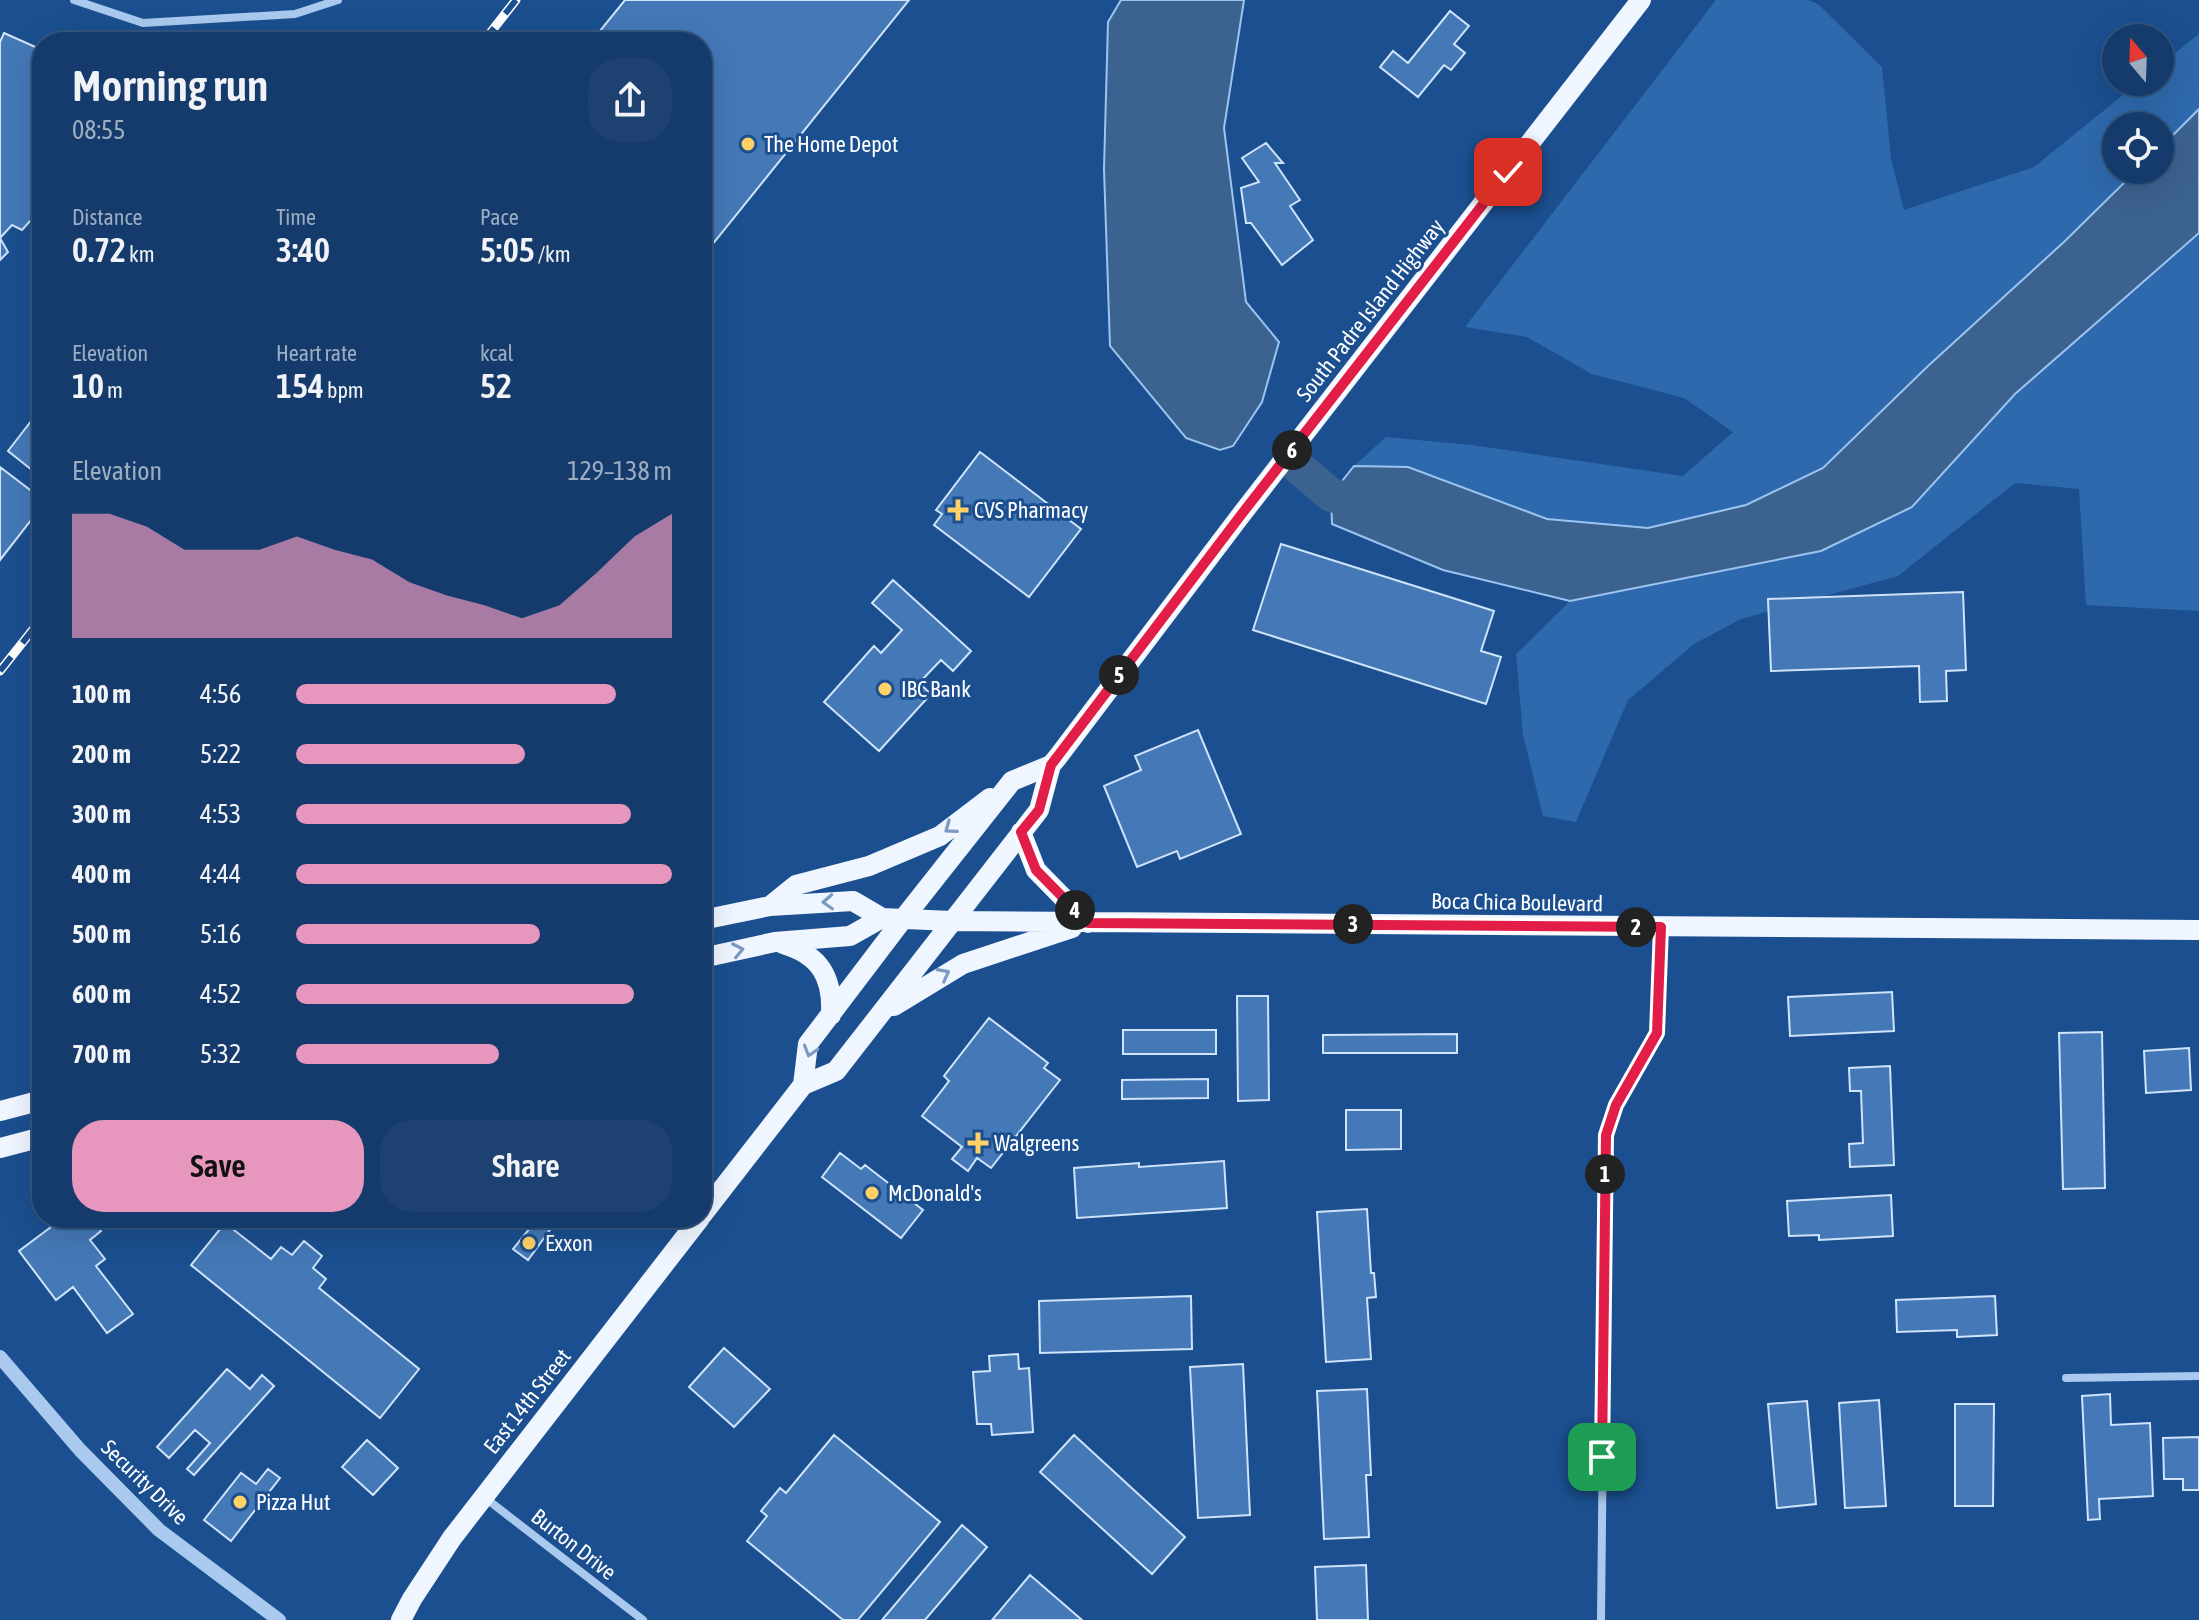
<!DOCTYPE html>
<meta charset="utf-8">
<style>
body{margin:0;font-family:"Asap Condensed",sans-serif;background:#1d4271;color:#f1f3f6;height:100vh;display:flex;flex-direction:column;font-size:30px;white-space:nowrap}
*{box-sizing:border-box;margin:0}
p{font-size:26px;color:#9dadc1}
.icon{flex:none;width:44px;height:44px;fill:none;stroke:currentColor;stroke-width:2;stroke-linecap:round;stroke-linejoin:round}
.map{position:relative;flex:1;overflow:hidden}
.sheet{position:absolute;left:32px;top:32px;width:680px;height:1196px;display:flex;flex-direction:column;background:#143b6b;border-radius:32px;box-shadow:0 8px 32px #0002,0 0 0 2px #33557e}
.sheet>*{flex:none}
.needle{width:52px;rotate:341deg}
.buttons{position:absolute;left:2102px;top:24px;display:grid;gap:16px}
.buttons a{display:grid;place-items:center;width:72px;height:72px;border-radius:50%;background:#143b6b;box-shadow:0 8px 32px #0002,0 0 0 2px #33557e;font-size:40px}
.pin{position:absolute;display:grid;place-items:center;width:68px;height:68px;color:#fff;margin:-34px;border-radius:16px;box-shadow:0 4px 12px #0006}
.km{position:absolute;width:40px;height:40px;margin:-20px;border-radius:50%;background:#222;color:#fff;font-size:22px;line-height:40px;text-align:center}
.round{display:grid;place-items:center;flex:none;width:84px;height:84px;border-radius:32px;background:#1d4271}
.head{display:flex;align-items:center;justify-content:space-between;height:136px;padding:0 40px}
h1{font-size:44px;font-weight:600;line-height:60px}
.stats{display:grid;grid-template-columns:repeat(3,1fr);gap:12px;height:136px;padding:8px 40px}
.stats div{display:grid;align-content:center}
.stats b{font-size:34px;font-weight:600}
.stats small{font-size:22px;font-weight:400}
.stats p{font-size:22px}
.chart{height:224px;padding:16px 40px}
.chart p{display:flex;justify-content:space-between}
.chart svg{width:100%;height:144px;margin-top:8px;fill:#e797bd;opacity:.7}
.primary-button{display:flex;gap:16px;margin-top:auto;padding:16px 40px}
.primary-button a{flex:1;height:92px;border-radius:32px;background:#e797bd;color:#111;font-size:32px;font-weight:600;line-height:92px;text-align:center}
.primary-button a+a{background:#1d4271;color:#f1f3f6}
ul{padding:0 40px;list-style:none;font-size:26px}
li{display:grid;grid-template-columns:128px 96px 1fr;align-items:center;height:60px}
li i{height:20px;border-radius:10px;background:#e797bd}
.map>svg:first-child{display:block}
.green{fill:#2e69ad}
.water{fill:#3c6290;stroke:#9cc4f0;stroke-width:2}
.lines{fill:none;stroke-linecap:round;stroke-linejoin:round}
.river{stroke:#3c6290;stroke-width:34}
.building{fill:#4478b7;stroke:#cfe3fa;stroke-width:2}
.minor{stroke:#a9c9ee;stroke-width:8}
.tertiary{stroke:#a9c9ee;stroke-width:14}
.primary{stroke:#f0f6ff;stroke-width:20}
.rail-casing{stroke:#fff;stroke-width:9}
.rail{stroke:#1b4f8f;stroke-width:6;stroke-dasharray:18;stroke-linecap:butt}
.oneway{stroke:#7b9ac1}
.route-casing{stroke:#fff;stroke-width:16}
.route{stroke:#e11d48;stroke-width:10}
.poi-dot{fill:#ffd166;stroke:#1b4f8f;stroke-width:3}
.labels{text-anchor:middle;stroke-width:6;stroke-linejoin:round;paint-order:stroke}
.poi-label{font-size:22px;fill:#fff;stroke:#1b4f8f;text-anchor:start}
.street-label{font-size:22px;fill:#fff;stroke:#1b4f8f}
</style>
<div class="map">
<svg width="2199" height="1620" viewBox="0 0 2199 1620">
<rect width="100%" height="100%" fill="#1b4f8f"/>
<path class="green" d="M 1716,0 L 1808,0 L 1818,4 L 1882,67 L 1891,159 L 1904,210 L 2034,167 L 2139,82 L 2160,82 L 2160,65 L 2199,34 L 2199,109 L 2160,148 L 2160,126 L 2116,126 L 2116,170 L 2137,170 L 2065,241 L 1928,366 L 1827,465 L 1746,505 L 1648,528 L 1547,519 L 1408,467 L 1354,466 L 1386,437 L 1472,445 L 1683,476 L 1733,432 L 1684,398 L 1592,374 L 1527,337 L 1465,327 Z
M 2199,233 L 2199,611 L 2086,605 L 2079,489 L 2015,483 L 1898,576 L 1741,619 L 1694,644 L 1628,700 L 1576,822 L 1543,816 L 1523,735 L 1516,654 L 1570,601 L 1821,551 L 1912,507 L 2015,394 Z"/>
<path class="water" d="M 1121,0 L 1244,0 L 1224,128 L 1246,302 L 1279,342 L 1262,402 L 1233,446 L 1220,450 L 1186,438 L 1110,346 L 1104,169 L 1108,22 Z
M 2199,109 L 2199,233 L 2015,394 L 1912,507 L 1821,551 L 1570,601 L 1443,570 L 1332,524 L 1331,495 L 1354,466 L 1408,467 L 1547,519 L 1648,528 L 1746,505 L 1823,468 L 1928,366 L 2065,241 L 2137,170 L 2160,170 L 2160,148 Z"/>
<g class="lines">
<path class="river" d="M 1299,468 L 1331,495 L 1375,506"/>
</g>
<path class="building" d="M 625,0 L 909,0 L 708,250 L 702,246 L 702,42 L 591,42 Z
M 1450,11 L 1469,26 L 1454,44 L 1465,53 L 1451,70 L 1444,65 L 1418,97 L 1380,67 L 1393,51 L 1408,63 Z
M 4,33 L 42,50 L 42,187 L 33,197 L 40,210 L 22,230 L 12,225 L 0,238 L 8,252 L 0,260 L 0,42 Z
M 1266,143 L 1283,163 L 1275,163 L 1300,200 L 1290,206 L 1313,240 L 1282,265 L 1251,223 L 1246,223 L 1241,188 L 1259,182 L 1242,158 Z
M 42,407 L 42,478 L 8,451 Z
M 980,452 L 1081,529 L 1029,597 L 934,525 L 942,514 L 936,510 Z
M 0,467 L 42,499 L 42,506 L 0,560 Z
M 1281,544 L 1494,611 L 1481,651 L 1501,657 L 1486,704 L 1253,630 Z
M 893,580 L 971,651 L 953,671 L 941,660 L 919,683 L 931,694 L 879,751 L 824,702 L 874,646 L 881,653 L 902,630 L 872,603 Z
M 1963,592 L 1966,670 L 1946,671 L 1947,701 L 1920,702 L 1919,666 L 1771,671 L 1768,599 Z
M 1198,730 L 1241,834 L 1180,859 L 1177,851 L 1137,867 L 1104,786 L 1141,770 L 1135,756 Z
M 1892,992 L 1894,1031 L 1790,1036 L 1788,997 Z
M 1237,996 L 1268,996 L 1269,1100 L 1238,1101 Z
M 989,1018 L 1048,1063 L 1044,1068 L 1060,1080 L 991,1168 L 977,1158 L 968,1171 L 952,1159 L 962,1147 L 922,1116 L 949,1081 L 944,1076 Z
M 1123,1030 L 1216,1030 L 1216,1054 L 1123,1054 Z
M 2102,1032 L 2105,1188 L 2063,1189 L 2059,1033 Z
M 1457,1034 L 1457,1053 L 1323,1053 L 1323,1035 Z
M 2189,1048 L 2191,1090 L 2146,1093 L 2144,1051 Z
M 1890,1066 L 1894,1165 L 1850,1167 L 1849,1144 L 1863,1143 L 1861,1091 L 1850,1091 L 1849,1068 Z
M 1208,1079 L 1208,1098 L 1122,1099 L 1122,1080 Z
M 1346,1110 L 1401,1110 L 1401,1149 L 1346,1150 Z
M 840,1153 L 861,1169 L 865,1165 L 923,1210 L 901,1238 L 822,1177 Z
M 1224,1161 L 1227,1208 L 1077,1218 L 1074,1168 L 1139,1163 L 1139,1167 Z
M 1891,1195 L 1893,1236 L 1819,1240 L 1819,1235 L 1789,1236 L 1787,1201 Z
M 1367,1209 L 1371,1273 L 1374,1273 L 1376,1297 L 1367,1298 L 1371,1359 L 1326,1362 L 1317,1212 Z
M 63,1218 L 66,1218 L 73,1226 L 84,1218 L 91,1218 L 101,1231 L 90,1240 L 105,1259 L 96,1266 L 133,1314 L 107,1333 L 73,1287 L 56,1300 L 19,1251 Z
M 538,1218 L 552,1227 L 528,1260 L 513,1249 Z
M 225,1223 L 271,1259 L 281,1247 L 292,1255 L 304,1241 L 322,1256 L 313,1268 L 326,1279 L 319,1288 L 419,1369 L 380,1418 L 191,1265 Z
M 1191,1296 L 1192,1349 L 1040,1353 L 1039,1301 Z
M 1995,1296 L 1997,1335 L 1957,1337 L 1957,1330 L 1897,1332 L 1896,1300 Z
M 724,1348 L 770,1389 L 734,1427 L 689,1387 Z
M 1018,1354 L 1019,1369 L 1029,1368 L 1033,1432 L 992,1435 L 991,1424 L 977,1424 L 973,1372 L 990,1371 L 989,1356 Z
M 1243,1364 L 1250,1515 L 1198,1518 L 1190,1367 Z
M 227,1369 L 250,1389 L 262,1375 L 274,1386 L 194,1475 L 187,1469 L 210,1443 L 195,1430 L 169,1458 L 157,1447 Z
M 1367,1389 L 1371,1475 L 1366,1475 L 1369,1537 L 1324,1539 L 1317,1391 Z
M 2110,1394 L 2111,1425 L 2150,1423 L 2153,1496 L 2099,1499 L 2100,1519 L 2088,1520 L 2082,1396 Z
M 1879,1400 L 1886,1506 L 1845,1508 L 1839,1403 Z
M 1807,1401 L 1816,1504 L 1777,1508 L 1768,1404 Z
M 1955,1404 L 1994,1404 L 1993,1506 L 1955,1506 Z
M 834,1435 L 940,1522 L 858,1620 L 843,1620 L 747,1541 L 767,1516 L 761,1511 L 780,1488 L 786,1493 Z
M 1074,1435 L 1185,1537 L 1152,1574 L 1040,1472 Z
M 2199,1437 L 2199,1490 L 2183,1490 L 2183,1479 L 2164,1479 L 2163,1438 Z
M 367,1440 L 398,1468 L 373,1495 L 342,1467 Z
M 268,1469 L 280,1478 L 231,1541 L 204,1520 L 241,1473 L 256,1484 Z
M 962,1525 L 987,1547 L 925,1620 L 882,1620 Z
M 1366,1565 L 1368,1620 L 1317,1620 L 1315,1567 Z
M 1030,1575 L 1082,1620 L 992,1620 Z"/>
<g class="lines">
<path class="minor" d="M 74,0 L 143,23 L 295,14 L 338,0
M 2066,1378 L 2199,1376
M 484,1497 L 643,1620
M 1601,1620 L 1606,1135 L 1616,1105 L 1657,1033 L 1661,927"/>
<path class="tertiary" d="M 0,1357 L 80,1450 L 159,1530 L 279,1620"/>
<path class="primary" d="M 1021,832 L 1036,870 L 1088,923
M 770,906 L 796,885 L 869,866 L 940,836 L 990,798
M 702,920 L 770,906 L 853,901 L 882,918 L 952,921 L 2199,930
M 783,944 C 820,955 833,977 831,1015
M 702,958 L 775,942 L 850,936 L 882,918
M 894,1006 L 963,964 L 1072,928
M 803,1085 L 808,1044 L 903,919 L 1012,781 L 1051,765
M 0,1111 L 42,1100
M 0,1148 L 42,1137
M 702,1215 L 803,1085 L 836,1071 L 1039,810 L 1051,765 L 1057,758 L 1241,515 L 1641,0
M 401,1620 L 412,1599 L 452,1538 L 700,1218"/>
<defs>
<path id="rail" d="M 483,42 L 516,0
M 0,671 L 42,618"/>
</defs>
<use href="#rail" class="rail-casing"/>
<use href="#rail" class="rail"/>
</g>
<defs><path id="oneway-chevron" d="M-2-3.5L2.5 0L-2 3.5" fill="none" stroke-width="1.6" stroke-linecap="round" stroke-linejoin="round" transform="scale(2)"/></defs>
<g class="oneway">
<use href="#oneway-chevron" transform="translate(950 828) rotate(144)"/>
<use href="#oneway-chevron" transform="translate(828 902) rotate(177)"/>
<use href="#oneway-chevron" transform="translate(738 950) rotate(-12)"/>
<use href="#oneway-chevron" transform="translate(944 974) rotate(-28)"/>
<use href="#oneway-chevron" transform="translate(810 1051) rotate(107)"/>
</g>
<g class="lines">
<defs>
<path id="route" d="M 1508,172 L 1241,515 L 1051,765 L 1039,810 L 1021,832 L 1036,870 L 1088,923 L 1661,927 L 1657,1033 L 1616,1105 L 1606,1135 L 1602,1457"/>
</defs>
<use href="#route" class="route-casing"/>
<use href="#route" class="route"/>
</g>
<g class="poi-dot">
<circle cx="748" cy="144" r="8"/>
<path d="M954 498h8v8h8v8h-8v8h-8v-8h-8v-8h8z"/>
<circle cx="885" cy="689" r="8"/>
<path d="M974 1131h8v8h8v8h-8v8h-8v-8h-8v-8h8z"/>
<circle cx="872" cy="1193" r="8"/>
<circle cx="529" cy="1243" r="8"/>
<circle cx="240" cy="1502" r="8"/>
</g>
<g class="labels">
<g class="poi-label">
<text x="764" y="152">The Home Depot</text>
<text x="974" y="518">CVS Pharmacy</text>
<text x="901" y="697">IBC Bank</text>
<text x="994" y="1151">Walgreens</text>
<text x="888" y="1201">McDonald's</text>
<text x="545" y="1251">Exxon</text>
<text x="256" y="1510">Pizza Hut</text>
</g>
<g class="street-label">
<text transform="translate(1370 310) rotate(-52)" y="8">South Padre Island Highway</text>
<text transform="translate(1517 902) rotate(1)" y="8">Boca Chica Boulevard</text>
<text transform="translate(527 1401) rotate(-52)" y="8">East 14th Street</text>
<text transform="translate(145 1482) rotate(44)" y="8">Security Drive</text>
<text transform="translate(574 1544) rotate(38)" y="8">Burton Drive</text>
</g>
</g>
</svg>
<div class="buttons">
<a><svg class="needle" viewBox="-14 -14 28 28"><path d="M0-13l5 13h-10z" fill="#e53935"/><path d="M0 13l5-13h-10z" fill="#9dadc1"/></svg></a>
<a><svg class="icon" aria-label="locate" viewBox="0 0 24 24"><circle cx="12" cy="12" r="6"/><path d="M12 2v4M12 18v4M2 12h4M18 12h4"/></svg></a>
</div>
<div class="pin" style="left:1602px;top:1457px;background:#1e9e55"><svg class="icon" aria-label="arrive" viewBox="0 0 24 24"><path d="M6 21V4h12l-3 4 3 4H6"/></svg></div>
<div class="pin" style="left:1508px;top:172px;background:#d93025"><svg class="icon" aria-label="check" viewBox="0 0 24 24"><path d="M5 12l5 5 9-10"/></svg></div>
<b class="km" style="left:1605px;top:1174px">1</b>
<b class="km" style="left:1636px;top:927px">2</b>
<b class="km" style="left:1353px;top:924px">3</b>
<b class="km" style="left:1075px;top:910px">4</b>
<b class="km" style="left:1119px;top:675px">5</b>
<b class="km" style="left:1292px;top:450px">6</b>
<section class="sheet">
<div class="head"><div><h1>Morning run</h1><p>08:55</p></div><a class="round"><svg class="icon" aria-label="share" viewBox="0 0 24 24"><path d="M12 15V3M7 8l5-5 5 5M5 13v7h14v-7"/></svg></a></div>
<div class="stats">
<div><p>Distance</p><b>0.72<small> km</small></b></div>
<div><p>Time</p><b>3:40</b></div>
<div><p>Pace</p><b>5:05<small> /km</small></b></div>
</div>
<div class="stats">
<div><p>Elevation</p><b>10<small> m</small></b></div>
<div><p>Heart rate</p><b>154<small> bpm</small></b></div>
<div><p>kcal</p><b>52</b></div>
</div>
<div class="chart"><p><span>Elevation</span>129–138 m</p>
<svg viewBox="0 0 160 44" preserveAspectRatio="none"><path d="M0 44V6L10 6L20 10L30 17L40 17L50 17L60 13L70 17L80 20L90 27L100 31L110 34L120 38L130 34L140 24L150 13L160 6V44z"/></svg>
</div>
<ul>
<li><b>100 m</b>4:56<i style="width:85%"></i></li>
<li><b>200 m</b>5:22<i style="width:61%"></i></li>
<li><b>300 m</b>4:53<i style="width:89%"></i></li>
<li><b>400 m</b>4:44<i style="width:100%"></i></li>
<li><b>500 m</b>5:16<i style="width:65%"></i></li>
<li><b>600 m</b>4:52<i style="width:90%"></i></li>
<li><b>700 m</b>5:32<i style="width:54%"></i></li>
</ul>
<div class="primary-button"><a>Save</a><a>Share</a></div>
</section>
</div>
